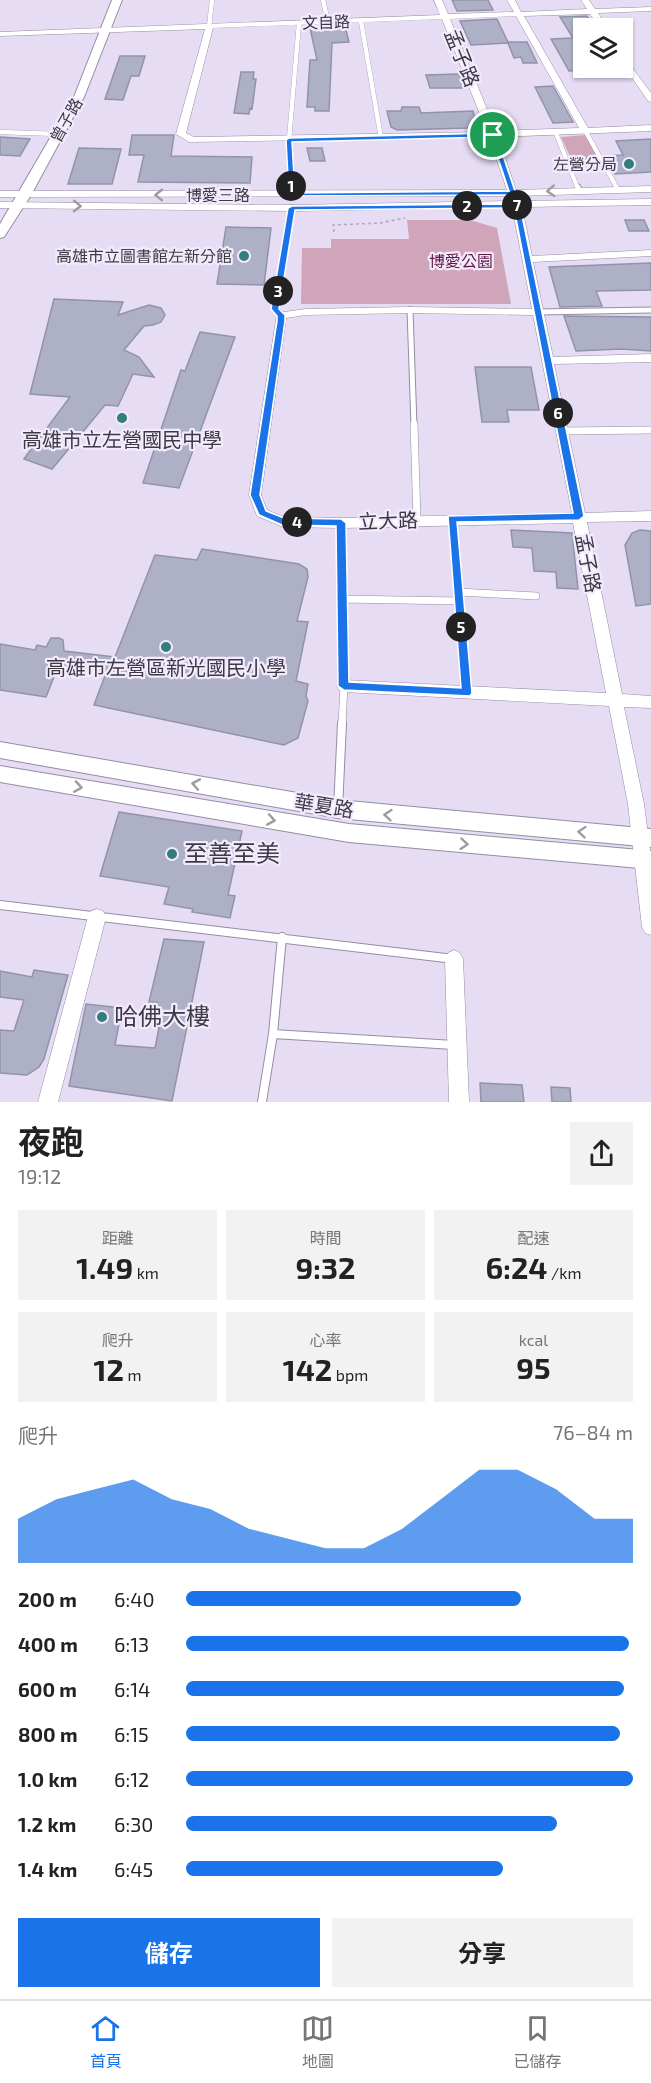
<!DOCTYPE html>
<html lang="zh-TW">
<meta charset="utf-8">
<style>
body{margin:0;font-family:"Exo 2","Noto Sans TC",sans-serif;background:#f2f2f2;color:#222;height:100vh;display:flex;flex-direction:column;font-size:22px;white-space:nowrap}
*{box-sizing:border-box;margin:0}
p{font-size:20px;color:#767676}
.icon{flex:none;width:33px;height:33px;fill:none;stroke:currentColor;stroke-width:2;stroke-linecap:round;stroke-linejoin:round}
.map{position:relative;height:1102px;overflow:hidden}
.details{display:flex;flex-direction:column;background:#fff;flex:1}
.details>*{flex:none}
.tools{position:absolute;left:573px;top:18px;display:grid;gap:12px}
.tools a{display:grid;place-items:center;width:60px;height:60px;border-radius:0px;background:#fff;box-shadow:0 2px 4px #0004;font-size:30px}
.pin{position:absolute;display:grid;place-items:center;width:51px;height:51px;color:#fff;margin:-26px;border:3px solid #fff;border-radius:50%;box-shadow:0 2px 6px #0007}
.km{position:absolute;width:30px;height:30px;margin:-15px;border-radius:50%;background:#222;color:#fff;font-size:16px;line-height:30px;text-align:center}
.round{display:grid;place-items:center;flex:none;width:63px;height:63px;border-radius:0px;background:#f2f2f2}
.overview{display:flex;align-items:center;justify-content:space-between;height:102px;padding:0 18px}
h1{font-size:33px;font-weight:700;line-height:45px}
.metrics{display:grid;grid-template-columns:repeat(3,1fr);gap:9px;height:102px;padding:6px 18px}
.metrics div{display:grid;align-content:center;border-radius:0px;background:#f2f2f2;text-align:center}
.metrics b{font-size:30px;font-weight:700}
.metrics small{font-size:16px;font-weight:400}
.metrics p{font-size:16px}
.chart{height:168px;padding:12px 18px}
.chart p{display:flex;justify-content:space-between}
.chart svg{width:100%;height:108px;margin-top:6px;fill:#1a73e8;opacity:.7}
.primary-button{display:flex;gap:12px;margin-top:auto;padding:12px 18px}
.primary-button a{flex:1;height:69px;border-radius:0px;background:#1a73e8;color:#fff;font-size:24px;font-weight:700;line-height:69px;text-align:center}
.primary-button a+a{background:#f2f2f2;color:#222}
ul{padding:0 18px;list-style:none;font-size:20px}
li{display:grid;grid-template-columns:96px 72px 1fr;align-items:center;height:45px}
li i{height:15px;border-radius:8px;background:#1a73e8}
.menu{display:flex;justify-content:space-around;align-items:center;height:84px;border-top:2px solid #e0e0e0;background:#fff;font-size:16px;color:#767676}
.menu a{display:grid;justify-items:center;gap:3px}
.menu .current{color:#1a73e8}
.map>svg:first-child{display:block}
.green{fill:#d0a5b9}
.building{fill:#aeb0c7;stroke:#9193aa;stroke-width:1.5}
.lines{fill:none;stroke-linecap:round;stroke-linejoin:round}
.service-far3-casing{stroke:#958da2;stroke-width:5}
.service-far2-casing{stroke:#958da2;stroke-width:7}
.service-far1-casing{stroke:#958da2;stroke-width:8}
.service-casing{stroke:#958da2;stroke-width:10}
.minor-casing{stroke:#958da2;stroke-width:1}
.tertiary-casing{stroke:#958da2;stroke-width:2}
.path{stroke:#aea6b9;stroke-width:1.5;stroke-dasharray:3 3;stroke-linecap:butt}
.service-far3{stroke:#fff;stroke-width:4.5}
.service-far2{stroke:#fff;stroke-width:5}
.service-far1{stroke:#fff;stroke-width:7}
.service{stroke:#fff;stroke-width:8}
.minor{fill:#fff;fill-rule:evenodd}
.tertiary{fill:#fff;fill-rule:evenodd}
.oneway{stroke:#9e9ca1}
.route{fill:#1a73e8;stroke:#fff;stroke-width:1.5;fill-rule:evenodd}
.poi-dot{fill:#347d7a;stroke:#f2eafd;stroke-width:2}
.labels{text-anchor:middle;stroke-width:4.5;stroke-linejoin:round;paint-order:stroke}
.far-street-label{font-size:16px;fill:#3e3a43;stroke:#f2eafd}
.far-poi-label{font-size:16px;fill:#3e3a43;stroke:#f2eafd;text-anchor:end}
.far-park-label{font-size:16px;fill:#661746;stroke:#f2eafd}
.street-label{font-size:20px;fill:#3e3a43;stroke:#f2eafd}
.poi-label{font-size:20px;fill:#3e3a43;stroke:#f2eafd}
.near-poi-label{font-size:24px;fill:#3e3a43;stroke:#f2eafd;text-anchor:start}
</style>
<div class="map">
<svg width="651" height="1102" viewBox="0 0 651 1102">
<rect width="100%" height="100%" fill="#e6dcf4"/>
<path class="green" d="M 586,135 L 599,161 L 573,163 L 561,137 Z
M 407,220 L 470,220 L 497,228 L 511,304 L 301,304 L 302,248 L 331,248 L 331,239 L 409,239 Z"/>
<path class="building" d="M 452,0 L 488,0 L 493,10 L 457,11 Z
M 587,16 L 595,28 L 584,28 L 584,70 L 569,71 L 551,39 L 573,38 L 560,17 Z
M 497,19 L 508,42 L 527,42 L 537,63 L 523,63 L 521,57 L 514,58 L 508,43 L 471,45 L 460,21 Z
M 345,26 L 349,42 L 332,43 L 329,111 L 315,111 L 315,107 L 307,107 L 310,60 L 317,60 L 310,28 Z
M 120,56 L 145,56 L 139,76 L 131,76 L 123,100 L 105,99 Z
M 241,72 L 254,72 L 253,79 L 256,79 L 252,109 L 250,108 L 249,114 L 234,113 Z
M 459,74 L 464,88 L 430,88 L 426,75 Z
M 553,86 L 573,122 L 553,123 L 535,87 Z
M 402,107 L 419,107 L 421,113 L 473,111 L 476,125 L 469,128 L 397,130 L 391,127 L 387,111 L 401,111 Z
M 132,135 L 174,135 L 171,156 L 252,157 L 250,183 L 138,182 L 144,155 L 129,155 Z
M 0,137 L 30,139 L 20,156 L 0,155 Z
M 651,139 L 651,172 L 615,174 L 604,156 L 623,155 L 616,141 Z
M 79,148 L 121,149 L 112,184 L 68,184 Z
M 307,148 L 322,148 L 325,161 L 310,161 Z
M 625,220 L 644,220 L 649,231 L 629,231 Z
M 226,227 L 271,228 L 264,285 L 217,284 Z
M 651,263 L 651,290 L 596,291 L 602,306 L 560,307 L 549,267 Z
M 54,299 L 123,302 L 118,315 L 149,305 L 161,308 L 165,315 L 161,322 L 153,325 L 144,326 L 124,350 L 139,357 L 154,377 L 133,374 L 118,406 L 105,405 L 52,469 L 24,459 L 70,397 L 30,394 Z
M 564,316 L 651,317 L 651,351 L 621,349 L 576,351 Z
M 200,332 L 235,337 L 179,488 L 143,483 L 181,370 L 185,371 Z
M 475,367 L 531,367 L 539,410 L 507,410 L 509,422 L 482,422 Z
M 511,530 L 572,533 L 578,589 L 557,588 L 556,572 L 534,571 L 532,548 L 513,547 Z
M 640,530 L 651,531 L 651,604 L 636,606 L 625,545 L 632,533 Z
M 202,549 L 299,564 L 307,569 L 308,577 L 297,621 L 308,622 L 296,681 L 308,684 L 306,696 L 308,701 L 298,738 L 284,745 L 94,705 L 106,673 L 58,667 L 46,697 L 0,690 L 0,644 L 35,650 L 37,645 L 46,647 L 51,638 L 59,638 L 63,640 L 64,651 L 115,657 L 155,555 L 197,560 Z
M 119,812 L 242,831 L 228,895 L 235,896 L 230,918 L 192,912 L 193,909 L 164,904 L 169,887 L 100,876 Z
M 164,939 L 204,942 L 172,1101 L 69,1086 L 86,1004 L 122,1008 L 115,1045 L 155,1048 L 159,1028 L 153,1026 L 157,1002 L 149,1002 Z
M 34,970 L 68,975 L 44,1059 L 39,1067 L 27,1075 L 0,1073 L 0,1030 L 14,1031 L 24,1000 L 0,997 L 0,971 L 32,977 Z
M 480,1083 L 522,1085 L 524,1102 L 481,1102 Z
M 551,1087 L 570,1088 L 571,1102 L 552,1102 Z"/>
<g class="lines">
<defs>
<path id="service-far3" d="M 323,0 L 328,22
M 361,21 L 381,138
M 209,27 L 212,0
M 0,132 L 58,134
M 586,132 L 617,188
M 556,133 L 578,189
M 291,189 L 289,140 L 299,23"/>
<path id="service-far2" d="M 291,187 L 291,195
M 578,187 L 579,190
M 410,310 L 414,426
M 538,312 L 651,310
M 281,315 L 275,309 L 292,208"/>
<path id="service-far1" d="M 414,424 L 417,520
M 562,431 L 651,430
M 452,519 L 466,692
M 341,523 L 344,686 L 342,725
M 458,592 L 536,596
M 342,599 L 459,601"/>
<path id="service" d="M 338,809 L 342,723
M 0,905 L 454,959
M 273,1034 L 454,1045
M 262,1102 L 273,1034 L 282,937"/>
<path id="minor" d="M 434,0 L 442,0 L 448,14 L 514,12 L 507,0 L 515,0 L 521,12 L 587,9 L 581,0 L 589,0 L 595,9 L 651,7 L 651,11 L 598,13 L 608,28 L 600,28 L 590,14 L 524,16 L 588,128 L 651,125 L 651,131 L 498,137 L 516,190 L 651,186 L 651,192 L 518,196 L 520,201 L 651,199 L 651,205 L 522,207 L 532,256 L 651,250 L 651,256 L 533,262 L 553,357 L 651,354 L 651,362 L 554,364 L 585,513 L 651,511 L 651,521 L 587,522 L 622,694 L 651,696 L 651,708 L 624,707 L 644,804 L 651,858 L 651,935 L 645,933 L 642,927 L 628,804 L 609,706 L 344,692 L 339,690 L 337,686 L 339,682 L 344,680 L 606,693 L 573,523 L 341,528 L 283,527 L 257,516 L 249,495 L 277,313 L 306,309 L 410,307 L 532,309 L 512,207 L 292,211 L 0,208 L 0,202 L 292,205 L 511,201 L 509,196 L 0,197 L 0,191 L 507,190 L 489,137 L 189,142 L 176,134 L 205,29 L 0,36 L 0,32 L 440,15 ZM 516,16 L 579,128 L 496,131 L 450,19 ZM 442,19 L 487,132 L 194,137 L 186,133 L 213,28 ZM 410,313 L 533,315 L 572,513 L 341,518 L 284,517 L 267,510 L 261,495 L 286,318 L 306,315 Z
M 622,54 L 651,93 L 651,102 L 648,101 L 622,63 Z
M 97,909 L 103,911 L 106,917 L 58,1102 L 38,1102 L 88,917 L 91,911 Z
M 454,950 L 460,953 L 463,959 L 469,1102 L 449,1102 L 445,959 L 448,953 Z"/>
<path id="tertiary" d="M 112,0 L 122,0 L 84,97 L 31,195 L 4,237 L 0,238 L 0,224 L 74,97 Z
M 0,742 L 338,800 L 651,829 L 651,847 L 338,818 L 0,758 Z
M 0,766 L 349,824 L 651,851 L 651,869 L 349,842 L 0,782 Z"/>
</defs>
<use href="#service-far3" class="service-far3-casing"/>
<use href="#service-far2" class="service-far2-casing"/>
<use href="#service-far1" class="service-far1-casing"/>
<use href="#service" class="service-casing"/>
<use href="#minor" class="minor-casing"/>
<use href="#tertiary" class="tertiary-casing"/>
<path class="path" d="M 334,232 L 333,225 L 380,223 L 405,218"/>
<use href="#service-far3" class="service-far3"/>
<use href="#service-far2" class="service-far2"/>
<use href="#service-far1" class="service-far1"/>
<use href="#service" class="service"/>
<use href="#minor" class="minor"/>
<use href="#tertiary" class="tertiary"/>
</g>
<defs><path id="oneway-chevron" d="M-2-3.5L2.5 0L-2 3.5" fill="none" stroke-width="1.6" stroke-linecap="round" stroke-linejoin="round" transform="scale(1.5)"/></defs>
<g class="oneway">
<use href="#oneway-chevron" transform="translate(551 191) rotate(177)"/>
<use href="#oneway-chevron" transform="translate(159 195) rotate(180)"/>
<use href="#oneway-chevron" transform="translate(77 206) rotate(1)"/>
<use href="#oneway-chevron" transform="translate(196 784) rotate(-170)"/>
<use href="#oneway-chevron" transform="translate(78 787) rotate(9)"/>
<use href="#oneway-chevron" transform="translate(388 815) rotate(-175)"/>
<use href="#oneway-chevron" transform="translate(271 820) rotate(10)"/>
<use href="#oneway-chevron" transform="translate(582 832) rotate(-175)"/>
<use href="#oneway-chevron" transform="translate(464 844) rotate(5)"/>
</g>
<path class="route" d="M 493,133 L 496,135 L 520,206 L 584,516 L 579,520 L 457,522 L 472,693 L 470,696 L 344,690 L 338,686 L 336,526 L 282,525 L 259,515 L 250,495 L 277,321 L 277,316 L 271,309 L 288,208 L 292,206 L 513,204 L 509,195 L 289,196 L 286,140 L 289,138 ZM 491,137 L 509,191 L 295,193 L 292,142 ZM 514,208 L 573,513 L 448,516 L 461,688 L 349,682 L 346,523 L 341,519 L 284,518 L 266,511 L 260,495 L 285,321 L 285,315 L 279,309 L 295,210 Z"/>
<g class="poi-dot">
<circle cx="629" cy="164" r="6"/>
<circle cx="244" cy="256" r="6"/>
<circle cx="122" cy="418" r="6"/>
<circle cx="166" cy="647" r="6"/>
<circle cx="172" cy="854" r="6"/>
<circle cx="102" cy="1017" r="6"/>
</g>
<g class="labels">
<g class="far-street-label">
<text transform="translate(326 22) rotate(-2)" y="6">文自路</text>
<text transform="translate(66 120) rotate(-61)" y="6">曾子路</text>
<text x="218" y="201">博愛三路</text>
</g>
<g class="far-poi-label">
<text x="617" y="170">左營分局</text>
<text x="232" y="262">高雄市立圖書館左新分館</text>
</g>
<g class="far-park-label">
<text x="461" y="267">博愛公園</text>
</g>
<g class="street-label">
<text transform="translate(462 58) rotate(68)" y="7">孟子路</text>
<text transform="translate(388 521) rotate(-2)" y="7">立大路</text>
<text transform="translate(588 563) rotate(79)" y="7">孟子路</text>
<text transform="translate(324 806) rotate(9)" y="7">華夏路</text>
</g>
<g class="poi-label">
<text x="122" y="447">高雄市立左營國民中學</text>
<text x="166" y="675">高雄市左營區新光國民小學</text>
</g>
<g class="near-poi-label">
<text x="184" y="862">至善至美</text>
<text x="114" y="1025">哈佛大樓</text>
</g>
</g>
</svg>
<div class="tools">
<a><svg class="icon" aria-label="layers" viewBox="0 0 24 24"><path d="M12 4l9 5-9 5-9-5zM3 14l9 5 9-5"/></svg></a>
</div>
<div class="pin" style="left:493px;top:135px;background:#1e9e55"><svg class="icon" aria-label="arrive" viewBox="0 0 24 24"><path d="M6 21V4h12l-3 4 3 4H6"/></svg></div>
<b class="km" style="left:291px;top:186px">1</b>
<b class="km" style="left:467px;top:206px">2</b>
<b class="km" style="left:278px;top:291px">3</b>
<b class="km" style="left:297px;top:522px">4</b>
<b class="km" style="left:461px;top:627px">5</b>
<b class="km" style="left:558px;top:413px">6</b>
<b class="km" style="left:517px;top:205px">7</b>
</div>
<section class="details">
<div class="overview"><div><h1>夜跑</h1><p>19:12</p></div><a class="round"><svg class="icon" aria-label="share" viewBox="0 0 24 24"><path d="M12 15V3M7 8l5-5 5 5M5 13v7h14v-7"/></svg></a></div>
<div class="metrics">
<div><p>距離</p><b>1.49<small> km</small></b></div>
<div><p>時間</p><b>9:32</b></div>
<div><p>配速</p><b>6:24<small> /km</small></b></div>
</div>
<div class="metrics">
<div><p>爬升</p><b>12<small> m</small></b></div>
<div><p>心率</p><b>142<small> bpm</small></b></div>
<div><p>kcal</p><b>95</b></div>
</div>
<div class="chart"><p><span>爬升</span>76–84 m</p>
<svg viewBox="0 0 160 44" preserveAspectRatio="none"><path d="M0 44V26L10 18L20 14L30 10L40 18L50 22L60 30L70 34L80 38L90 38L100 30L110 18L120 6L130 6L140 14L150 26L160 26V44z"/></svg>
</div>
<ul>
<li><b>200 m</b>6:40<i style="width:75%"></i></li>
<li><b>400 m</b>6:13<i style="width:99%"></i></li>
<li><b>600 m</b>6:14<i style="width:98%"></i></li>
<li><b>800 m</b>6:15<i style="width:97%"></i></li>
<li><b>1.0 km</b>6:12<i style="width:100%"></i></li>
<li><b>1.2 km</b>6:30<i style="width:83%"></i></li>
<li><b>1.4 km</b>6:45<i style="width:71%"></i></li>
</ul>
<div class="primary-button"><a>儲存</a><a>分享</a></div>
</section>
<nav class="menu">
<a class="current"><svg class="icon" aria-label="home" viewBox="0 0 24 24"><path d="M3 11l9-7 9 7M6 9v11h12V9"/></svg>首頁</a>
<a><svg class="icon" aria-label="map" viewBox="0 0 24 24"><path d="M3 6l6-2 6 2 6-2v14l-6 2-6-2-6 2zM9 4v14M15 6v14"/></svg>地圖</a>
<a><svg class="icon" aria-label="saved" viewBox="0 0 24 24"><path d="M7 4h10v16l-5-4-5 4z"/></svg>已儲存</a>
</nav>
